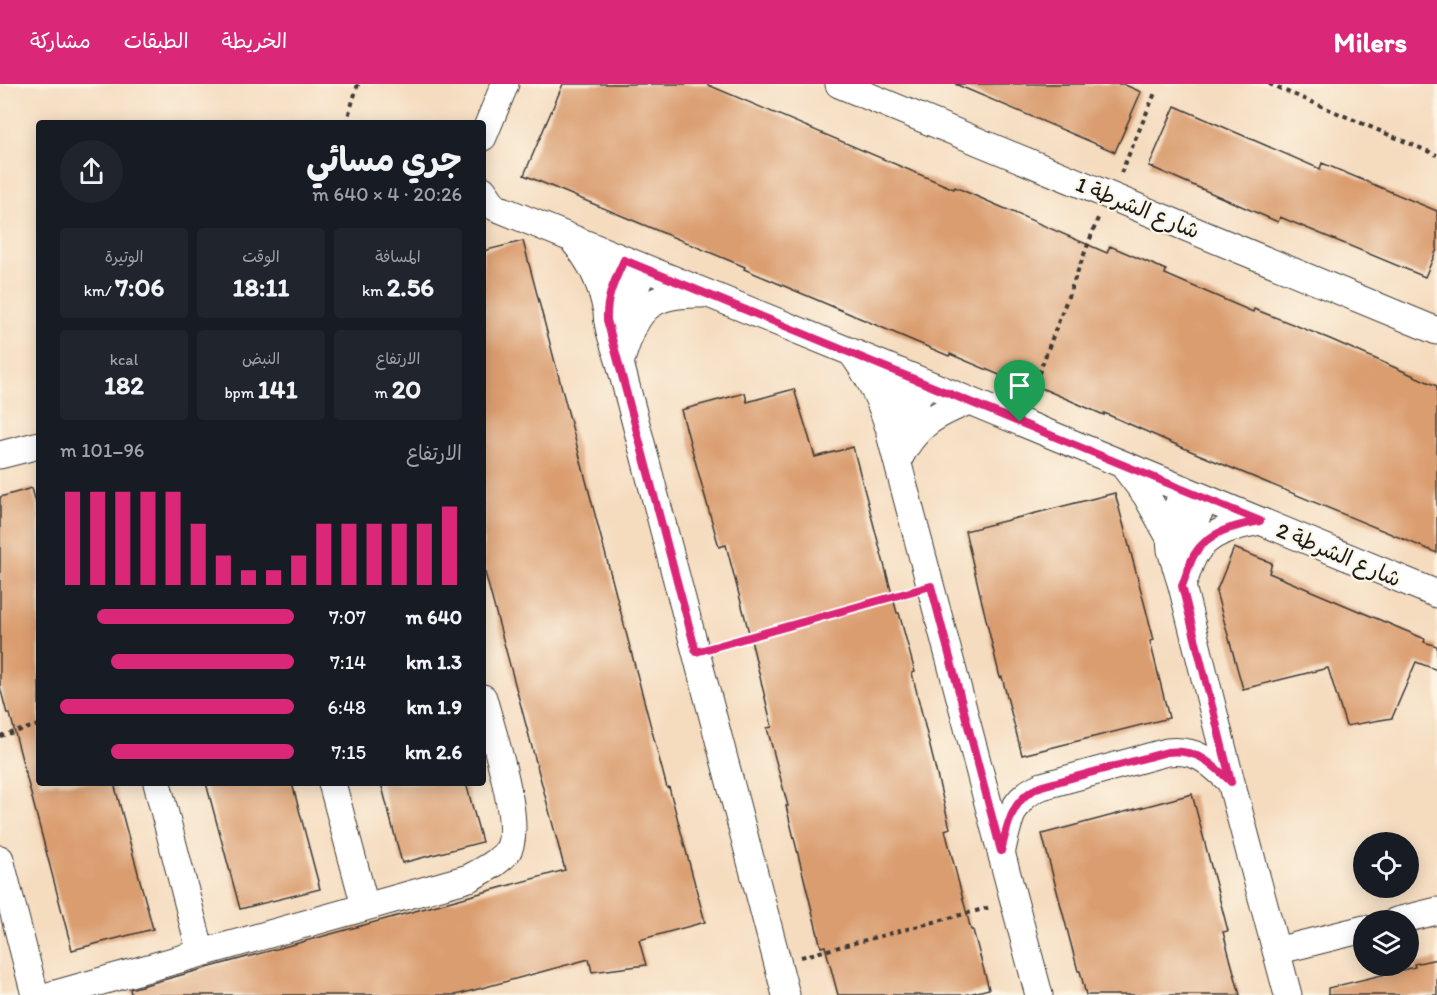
<!DOCTYPE html>
<html lang="ar">
<meta charset="utf-8">
<style>
body{margin:0;font-family:Itim,"Playpen Sans Arabic",sans-serif;background:#20242c;color:#f1f3f6;direction:rtl;height:100vh;display:flex;flex-direction:column;font-size:22px;white-space:nowrap}
*{box-sizing:border-box;margin:0}
p{font-size:20px;color:#9ea1a6}
.icon{flex:none;width:33px;height:33px;fill:none;stroke:currentColor;stroke-width:2;stroke-linecap:round;stroke-linejoin:round}
.map{position:relative;flex:1;overflow:hidden;direction:ltr}
.drawer{position:absolute;left:36px;top:36px;width:450px;height:666px;display:flex;flex-direction:column;background:#171b24;border-radius:6px;box-shadow:0 3px 15px #0003;direction:rtl}
.drawer>*{flex:none}
.controls{position:absolute;left:1353px;top:748px;display:grid;gap:12px}
.controls a{display:grid;place-items:center;width:66px;height:66px;border-radius:50%;background:#171b24;box-shadow:0 3px 15px #0003;font-size:30px}
.pin{position:absolute;display:grid;place-items:center;width:51px;height:51px;color:#fff;margin:-62px -26px;border-radius:50% 50% 50% 0;rotate:-45deg;box-shadow:0 0 6px #0007}
.pin .icon{rotate:45deg}
.round{display:grid;place-items:center;flex:none;width:63px;height:63px;border-radius:32px;background:#20242c}
.headline{display:flex;align-items:center;justify-content:space-between;height:102px;padding:0 24px}
h1{font-size:33px;font-weight:700;line-height:45px}
.figures{display:grid;grid-template-columns:repeat(3,1fr);gap:9px;height:102px;padding:6px 24px}
.figures div{display:grid;align-content:center;border-radius:6px;background:#20242c;text-align:center}
.figures b{font-size:26px;font-weight:700}
.figures small{font-size:16px;font-weight:400}
.figures p{font-size:16px}
.chart{height:168px;padding:12px 24px}
.chart p{display:flex;justify-content:space-between}
.chart svg{width:100%;height:108px;margin-top:6px;stroke:#db2777;stroke-width:6}
ul{padding:0 24px;list-style:none;font-size:20px}
li{display:grid;grid-template-columns:96px 72px 1fr;align-items:center;height:45px}
li i{height:15px;border-radius:8px;background:#db2777}
header{display:flex;align-items:center;gap:36px;box-sizing:border-box;height:84px;padding:0 30px;background:#db2777;color:#fff}
header strong{font-size:28px}
nav{display:flex;gap:33px;margin-inline-start:auto;font-size:21px}
.map>svg:first-child{display:block}
.building{fill:#da9d6f}
.lines{fill:none;stroke-linecap:round;stroke-linejoin:round}
.minor-casing{stroke:#3d3934;stroke-width:29}
.path{stroke:#3d3934;stroke-width:4;stroke-dasharray:4.5 4.5;stroke-linecap:butt}
.minor{stroke:#fff;stroke-width:27}
.route-casing{stroke:#fff;stroke-width:12}
.route{stroke:#db2777;stroke-width:8}
.labels{text-anchor:middle;stroke-width:4.5;stroke-linejoin:round;paint-order:stroke}
.street-label{font-size:22px;fill:#1c1c1c;stroke:#fcf5e5}
</style>
<header>
<strong>Milers</strong>
<nav><a>الخريطة</a><a>الطبقات</a><a>مشاركة</a></nav>
</header>
<div class="map">
<svg width="1437" height="911" viewBox="0 0 1437 911">
<rect width="100%" height="100%" fill="#fcf5e5"/>
<filter id="ink" filterUnits="userSpaceOnUse"><feTurbulence type="fractalNoise" baseFrequency=".0167" numOctaves="2"/><feDisplacementMap in="SourceGraphic" scale="12" xChannelSelector="R" yChannelSelector="G"/><feConvolveMatrix kernelMatrix="1 2 1 2 8 2 1 2 1" color-interpolation-filters="sRGB"/></filter>
<filter id="wash" filterUnits="userSpaceOnUse"><feTurbulence type="fractalNoise" baseFrequency=".008" numOctaves="4" result="noise"/><feDisplacementMap in="SourceGraphic" scale="24" xChannelSelector="R" yChannelSelector="G"/><feGaussianBlur stdDeviation="1.35" result="paint"/><feColorMatrix in="noise" values="0 0 0 0 0 0 0 0 0 0 0 0 0 0 0 0 0 1.4 0 .05"/><feComposite in="paint" operator="in"/></filter>
<g filter="url(#wash)">
<rect width="100%" height="100%" fill="#f5dcbf"/>
<g id="blocks">
<path class="building" d="M 563,0 L 706,0 L 954,105 L 955,103 L 1107,169 L 1110,162 L 1166,186 L 1165,190 L 1253,228 L 1254,225 L 1330,255 L 1437,302 L 1437,469 L 1193,368 L 1104,329 L 1104,331 L 1025,297 L 1023,301 L 950,270 L 949,272 L 744,185 L 745,183 L 524,91 Z
M 955,0 L 1123,0 L 1141,8 L 1115,68 Z
M 1175,22 L 1320,85 L 1322,79 L 1437,127 L 1437,165 L 1425,193 L 1280,133 L 1278,138 L 1149,82 Z
M 523,157 L 667,704 L 669,703 L 705,838 L 639,856 L 646,881 L 592,888 L 589,875 L 456,911 L 131,911 L 130,905 L 565,786 L 483,481 L 483,167 Z
M 794,305 L 815,373 L 853,363 L 897,529 L 899,529 L 915,588 L 912,589 L 950,744 L 945,746 L 971,846 L 973,846 L 989,905 L 965,911 L 838,911 L 825,862 L 821,863 L 786,722 L 788,722 L 767,644 L 772,643 L 753,564 L 726,461 L 719,463 L 681,326 L 745,309 L 747,318 Z
M 32,404 L 39,430 L 39,699 L 114,699 L 153,845 L 72,866 L 10,630 L 7,630 L 0,603 L 0,413 Z
M 1115,409 L 1154,556 L 1150,557 L 1169,634 L 1022,671 L 1002,593 L 1000,594 L 965,447 Z
M 1234,464 L 1272,479 L 1269,489 L 1425,555 L 1424,558 L 1437,562 L 1437,586 L 1416,578 L 1392,634 L 1346,642 L 1328,584 L 1243,605 L 1216,508 Z
M 206,699 L 292,699 L 320,805 L 240,825 Z
M 381,699 L 466,699 L 482,758 L 402,779 Z
M 1192,710 L 1228,847 L 1223,848 L 1240,911 L 1086,911 L 1080,887 L 1078,887 L 1042,750 Z
M 1437,875 L 1437,911 L 1328,911 L 1328,904 L 1415,883 L 1414,880 Z"/>
</g>
</g>
<g filter="url(#ink)">
<use href="#blocks" fill-opacity="0" stroke="#3d3934" stroke-width="1.5"/>
<g class="lines">
<defs>
<path id="minor" d="M 839,0 L 1437,247
M 483,53 L 505,0
M 483,106 L 495,123 L 851,268 L 1437,510
M 572,155 C 590,176 600,196 606,223
M 624,176 C 617,191 607,208 607,224 C 606,243 615,261 620,279 L 786,911
M 618,244 L 644,184
M 851,268 C 868,290 880,314 888,341
M 620,279 C 636,228 644,209 702,210
M 902,289 L 891,321 L 890,350 L 1039,911
M 901,360 L 923,298
M 0,371 L 39,361
M 898,376 C 916,341 934,331 969,317
M 1124,382 L 1146,411 L 1170,454
M 1184,405 L 1171,440 L 1170,454 L 1171,466 L 1182,502 L 1231,698 L 1288,911
M 1178,483 L 1189,447 L 1206,415
M 1182,502 C 1186,492 1189,480 1194,471 C 1208,447 1235,442 1260,437
M 157,699 L 201,869
M 332,699 L 365,822
M 1002,766 C 1008,738 1012,713 1042,702 L 1167,668 C 1198,665 1210,678 1231,698
M 0,775 L 35,911
M 1396,837 L 1437,827
M 1276,867 L 1364,845
M 52,911 L 469,794 C 482,787 497,780 507,768 C 525,744 491,644 483,614"/>
</defs>
<use href="#minor" class="minor-casing"/>
<path class="path" d="M 1269,0 L 1437,71
M 346,39 L 358,0
M 1121,89 L 1155,9
M 1029,315 L 1098,134
M 719,561 L 909,508
M 0,652 L 39,641
M 801,873 L 991,823"/>
<use href="#minor" class="minor"/>
</g>
</g>
<g class="lines" filter="url(#ink)">
<defs>
<path id="route" d="M 624,176 L 1260,437 C 1235,442 1208,447 1194,471 C 1189,480 1186,492 1182,502 L 1231,698 C 1210,678 1198,665 1167,668 L 1042,702 C 1012,713 1008,739 1001,767 L 931,502 L 696,568 L 607,236 C 606,213 615,196 624,176 Z"/>
</defs>
<use href="#route" class="route-casing"/>
<use href="#route" class="route"/>
</g>
<g class="labels">
<g class="street-label">
<text transform="translate(1138 123) rotate(22)" y="8">شارع الشرطة 1</text>
<text transform="translate(1339 470) rotate(23)" y="8">شارع الشرطة 2</text>
</g>
</g>
</svg>
<div class="controls">
<a><svg class="icon" aria-label="locate" viewBox="0 0 24 24"><circle cx="12" cy="12" r="6"/><path d="M12 2v4M12 18v4M2 12h4M18 12h4"/></svg></a>
<a><svg class="icon" aria-label="layers" viewBox="0 0 24 24"><path d="M12 4l9 5-9 5-9-5zM3 14l9 5 9-5"/></svg></a>
</div>
<div class="pin" style="left:1020px;top:338px;background:#1e9e55"><svg class="icon" aria-label="arrive" viewBox="0 0 24 24"><path d="M6 21V4h12l-3 4 3 4H6"/></svg></div>
<section class="drawer">
<div class="headline"><div><h1>جري مسائي</h1><p>20:26 · 4 × 640 m</p></div><a class="round"><svg class="icon" aria-label="share" viewBox="0 0 24 24"><path d="M12 15V3M7 8l5-5 5 5M5 13v7h14v-7"/></svg></a></div>
<div class="figures">
<div><p>المسافة</p><b>2.56<small> km</small></b></div>
<div><p>الوقت</p><b>18:11</b></div>
<div><p>الوتيرة</p><b>7:06<small> /km</small></b></div>
</div>
<div class="figures">
<div><p>الارتفاع</p><b>20<small> m</small></b></div>
<div><p>النبض</p><b>141<small> bpm</small></b></div>
<div><p>kcal</p><b>182</b></div>
</div>
<div class="chart"><p><span>الارتفاع</span>96–101 m</p>
<svg viewBox="0 0 160 44" preserveAspectRatio="none"><path d="M5 44V6M15 44V6M25 44V6M35 44V6M45 44V6M55 44V19M65 44V32M75 44V38M85 44V38M95 44V32M105 44V19M115 44V19M125 44V19M135 44V19M145 44V19M155 44V12"/></svg>
</div>
<ul>
<li><b>640 m</b>7:07<i style="width:84%"></i></li>
<li><b>1.3 km</b>7:14<i style="width:78%"></i></li>
<li><b>1.9 km</b>6:48<i style="width:100%"></i></li>
<li><b>2.6 km</b>7:15<i style="width:78%"></i></li>
</ul>
</section>
</div>
